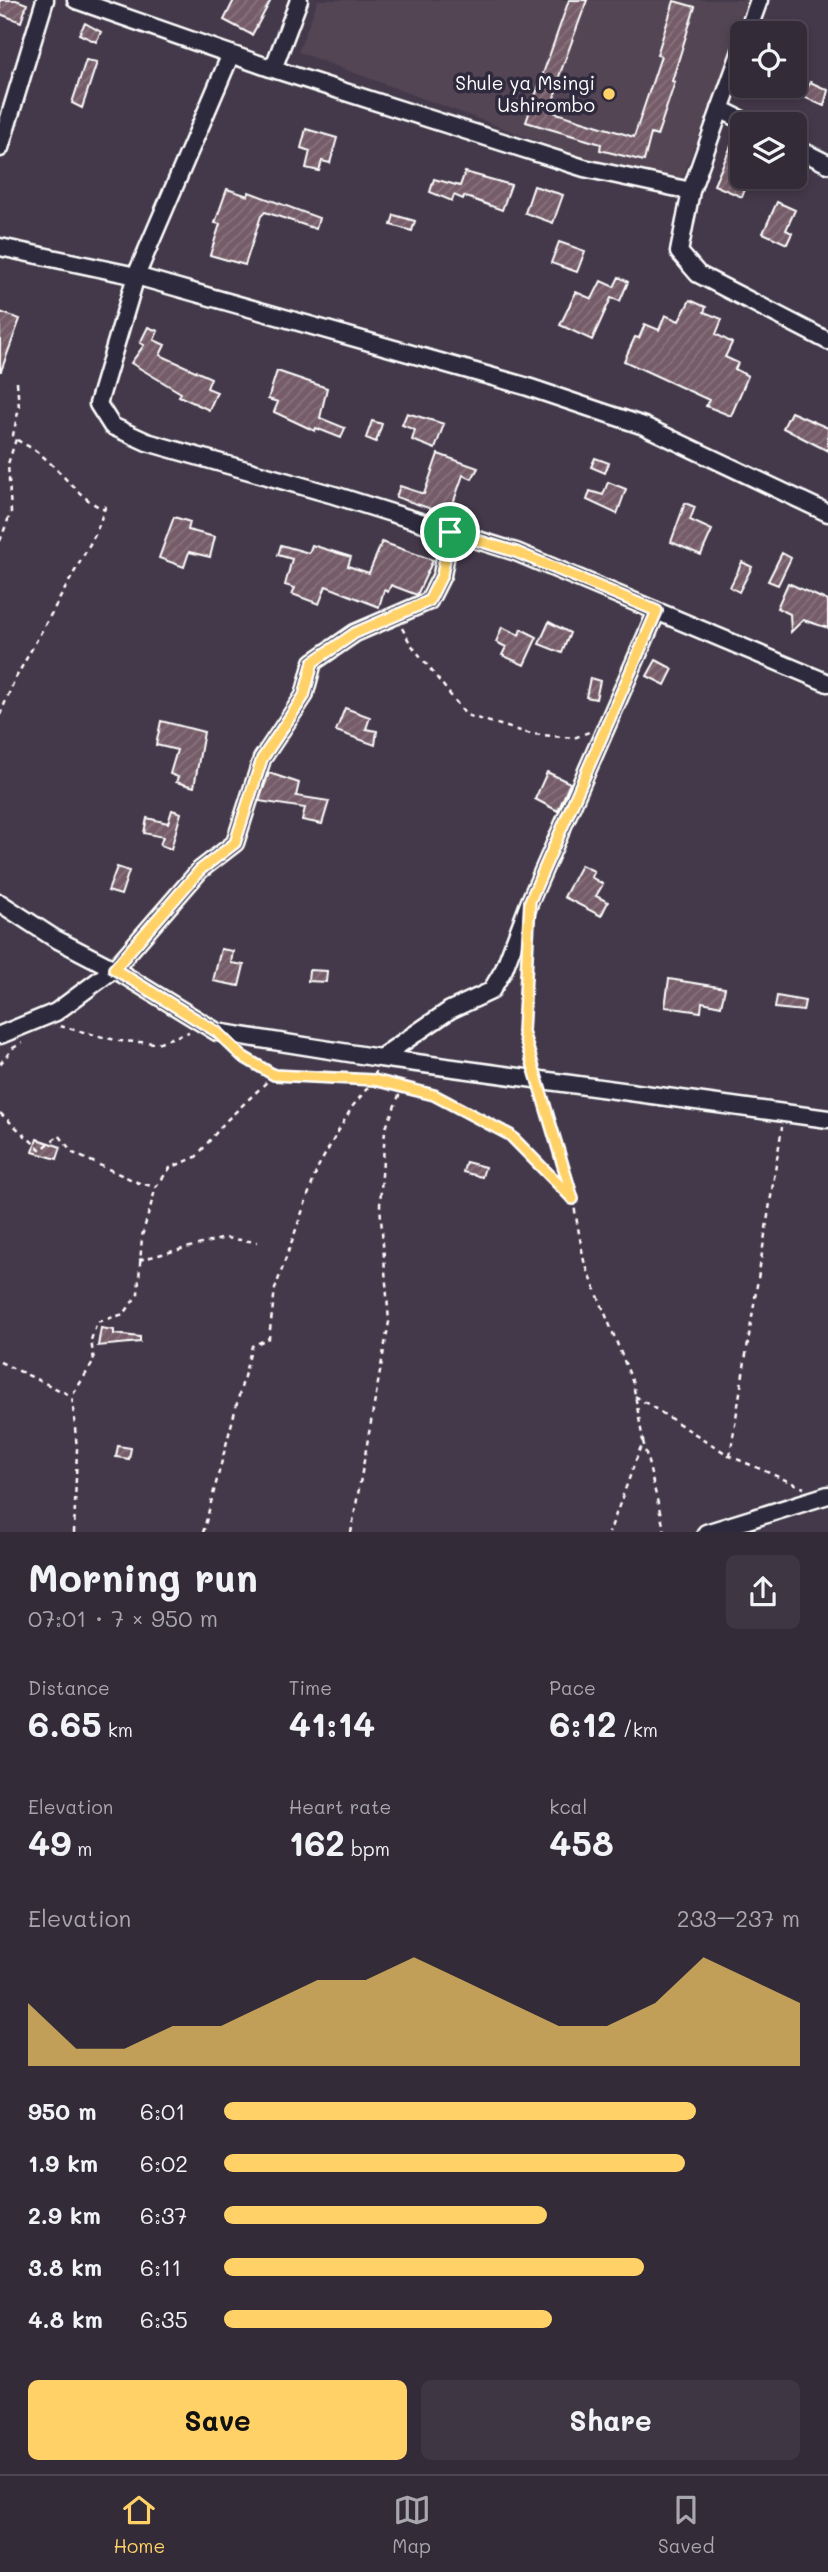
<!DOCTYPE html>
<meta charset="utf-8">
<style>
body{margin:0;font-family:Mali,sans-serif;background:#3e3743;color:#f1f3f6;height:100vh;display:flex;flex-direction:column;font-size:26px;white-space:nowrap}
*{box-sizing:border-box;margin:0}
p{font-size:23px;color:#a9a7ae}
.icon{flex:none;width:38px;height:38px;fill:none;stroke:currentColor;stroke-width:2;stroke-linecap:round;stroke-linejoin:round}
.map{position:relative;height:1532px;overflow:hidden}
.sheet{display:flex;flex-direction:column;background:#332b38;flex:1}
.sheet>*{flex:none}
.tools{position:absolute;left:730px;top:21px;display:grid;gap:14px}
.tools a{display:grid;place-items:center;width:77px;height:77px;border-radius:10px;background:#332b38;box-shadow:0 4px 10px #0003,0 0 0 2px #4e4753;font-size:35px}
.pin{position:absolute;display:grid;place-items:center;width:60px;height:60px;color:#fff;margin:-30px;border:4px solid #fff;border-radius:50%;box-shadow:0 2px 7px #0007}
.round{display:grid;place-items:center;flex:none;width:74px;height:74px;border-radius:10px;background:#3e3743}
.summary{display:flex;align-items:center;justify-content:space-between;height:119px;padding:0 28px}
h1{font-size:38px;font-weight:800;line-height:52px}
.stats{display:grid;grid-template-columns:repeat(3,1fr);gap:10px;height:119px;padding:7px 28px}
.stats div{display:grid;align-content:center}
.stats b{font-size:35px;font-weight:800}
.stats small{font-size:19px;font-weight:400}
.stats p{font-size:19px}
.chart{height:196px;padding:14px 28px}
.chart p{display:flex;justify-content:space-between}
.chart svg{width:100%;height:126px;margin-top:7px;fill:#ffd166;opacity:.7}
.action{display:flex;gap:14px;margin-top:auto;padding:14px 28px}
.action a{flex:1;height:80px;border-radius:10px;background:#ffd166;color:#111;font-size:28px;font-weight:800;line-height:80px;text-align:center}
.action a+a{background:#3e3743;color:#f1f3f6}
ul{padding:0 28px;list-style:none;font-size:23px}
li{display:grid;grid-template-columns:112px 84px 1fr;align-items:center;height:52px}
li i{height:18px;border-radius:9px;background:#ffd166}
.tabs{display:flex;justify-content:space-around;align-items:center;height:98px;border-top:2px solid #4e4753;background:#332b38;font-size:19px;color:#a9a7ae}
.tabs a{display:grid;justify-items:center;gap:4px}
.tabs .active{color:#ffd166}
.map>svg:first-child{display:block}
.built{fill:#524453}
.building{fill:url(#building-hatch);stroke:#fff;stroke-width:2}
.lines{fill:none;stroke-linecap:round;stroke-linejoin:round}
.minor-casing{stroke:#fff;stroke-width:21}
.path{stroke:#fff;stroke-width:2.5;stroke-dasharray:5 5;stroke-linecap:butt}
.minor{stroke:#2f2a3d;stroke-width:16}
.route-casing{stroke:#fff;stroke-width:14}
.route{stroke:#ffd166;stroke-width:9}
.poi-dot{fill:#ffd166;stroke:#2f2a3d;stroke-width:2.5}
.labels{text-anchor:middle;stroke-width:7;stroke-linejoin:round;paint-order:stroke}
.poi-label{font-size:19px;fill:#fff;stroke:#2f2a3d;text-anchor:end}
</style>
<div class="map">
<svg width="828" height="1533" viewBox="0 0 828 1533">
<defs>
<pattern id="building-hatch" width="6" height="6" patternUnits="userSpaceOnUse" patternTransform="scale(1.75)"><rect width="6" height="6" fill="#745c67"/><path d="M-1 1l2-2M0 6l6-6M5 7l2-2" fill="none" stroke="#89747e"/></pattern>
</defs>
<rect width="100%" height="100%" fill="#44394a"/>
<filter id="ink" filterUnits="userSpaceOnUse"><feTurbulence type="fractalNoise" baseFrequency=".0143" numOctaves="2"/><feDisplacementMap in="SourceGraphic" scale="14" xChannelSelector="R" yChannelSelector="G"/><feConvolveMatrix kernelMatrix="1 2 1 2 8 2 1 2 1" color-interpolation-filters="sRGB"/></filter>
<g filter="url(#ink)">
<path class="built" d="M 318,0 L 750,0 L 677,193 L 298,52 Z"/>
<path class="building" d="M 0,0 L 16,0 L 27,4 L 21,22 L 0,14 Z
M 234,0 L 271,0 L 252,35 L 224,20 Z
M 569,0 L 587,0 L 557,82 L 559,82 L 550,111 L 634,137 L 661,56 L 657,55 L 674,1 L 695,7 L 672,81 L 675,82 L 657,136 L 651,134 L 644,161 L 600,150 L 601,144 L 526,122 Z
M 85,23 L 101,32 L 96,42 L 79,34 Z
M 86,60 L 97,62 L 82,108 L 72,103 Z
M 810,82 L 828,90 L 824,106 L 804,97 Z
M 306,129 L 337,138 L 330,163 L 322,161 L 319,171 L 306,168 L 310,151 L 301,148 Z
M 738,130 L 742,132 L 742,177 L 750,177 L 742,197 L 714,185 Z
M 465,172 L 511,185 L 502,210 L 464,196 L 463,199 L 454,195 L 452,201 L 430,192 L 434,179 L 460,186 Z
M 534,186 L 563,195 L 553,223 L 525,213 Z
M 227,189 L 248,196 L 249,192 L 319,218 L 316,229 L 265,212 L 261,216 L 245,265 L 210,255 L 220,224 L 215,223 Z
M 777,202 L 795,210 L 786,230 L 792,233 L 787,244 L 763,233 Z
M 394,215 L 415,221 L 412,231 L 391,225 Z
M 559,242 L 585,251 L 577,272 L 551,263 Z
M 619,277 L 628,282 L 620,301 L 611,298 L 592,340 L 560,325 L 576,292 L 592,299 L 601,281 L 614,287 Z
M 690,300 L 706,307 L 704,312 L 722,319 L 716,334 L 732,343 L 725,357 L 738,363 L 735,369 L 748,376 L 731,416 L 706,406 L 709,400 L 624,361 L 635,337 L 639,338 L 645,324 L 659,330 L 665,315 L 679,321 Z
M 0,312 L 20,319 L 1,371 L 0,371 Z
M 148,327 L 158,331 L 154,340 L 165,345 L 160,355 L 211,378 L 207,388 L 217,392 L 209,410 L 179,396 L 181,393 L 131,363 L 144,345 L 140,343 Z
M 277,371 L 327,388 L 320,418 L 345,428 L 341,438 L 316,428 L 315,431 L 274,412 L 278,402 L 268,399 Z
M 791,412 L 828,428 L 828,451 L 783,428 Z
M 407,413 L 444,424 L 435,449 L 412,440 L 415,430 L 402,425 Z
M 372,421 L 382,424 L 376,442 L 366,438 Z
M 438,454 L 478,468 L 472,479 L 463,475 L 449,515 L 396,497 L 400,486 L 424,494 Z
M 595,458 L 609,463 L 605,473 L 591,467 Z
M 608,482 L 626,489 L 617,514 L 587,500 L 590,491 L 603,495 Z
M 685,503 L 695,507 L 690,520 L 712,530 L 701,555 L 671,542 Z
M 174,517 L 190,522 L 188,530 L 215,537 L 210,557 L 189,552 L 184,567 L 159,558 Z
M 382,542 L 433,560 L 417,595 L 391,585 L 388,592 L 384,590 L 379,607 L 326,586 L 319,604 L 292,594 L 295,588 L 285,585 L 292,559 L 278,555 L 281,545 L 309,553 L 312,545 L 351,557 L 348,566 L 369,573 Z
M 782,553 L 791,558 L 778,585 L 768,581 Z
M 742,562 L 752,567 L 739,592 L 730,587 Z
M 788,583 L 828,601 L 828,628 L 803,620 L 791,632 L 790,614 L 777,608 Z
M 549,622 L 570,633 L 562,653 L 539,644 Z
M 502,627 L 519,635 L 521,629 L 537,637 L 524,665 L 502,655 L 506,647 L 496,642 Z
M 656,660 L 673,669 L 665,685 L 647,676 Z
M 590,678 L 600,681 L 596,699 L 586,697 Z
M 345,708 L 370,717 L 366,729 L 377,731 L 375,745 L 336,731 Z
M 161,721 L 204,732 L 194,787 L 176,782 L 178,777 L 170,774 L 177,750 L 156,745 Z
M 547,772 L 570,783 L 558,811 L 535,799 Z
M 269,773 L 299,783 L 296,796 L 329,801 L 322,824 L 302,820 L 305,808 L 259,801 Z
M 172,810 L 181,813 L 171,849 L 160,845 L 163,837 L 144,833 L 147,818 L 168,823 Z
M 581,865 L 594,871 L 591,877 L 603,884 L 596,896 L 608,902 L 601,916 L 564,897 Z
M 117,867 L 129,871 L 121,895 L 108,891 Z
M 221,949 L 233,951 L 231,963 L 244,965 L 239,986 L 213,981 Z
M 309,970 L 327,971 L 326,982 L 308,981 Z
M 669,979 L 725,988 L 721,1006 L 702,1002 L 701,1012 L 665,1007 Z
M 777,996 L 805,1001 L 803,1011 L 775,1008 Z
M 37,1139 L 61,1147 L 57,1159 L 33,1152 Z
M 466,1162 L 485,1167 L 482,1177 L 463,1172 Z
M 101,1328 L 114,1330 L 114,1334 L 140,1337 L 140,1342 L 98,1346 Z
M 118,1446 L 131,1448 L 129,1459 L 116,1457 Z"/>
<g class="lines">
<defs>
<path id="minor" d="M 76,0 L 273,69 L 584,168 L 691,191
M 747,33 L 759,0
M 742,48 L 691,191 L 679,252 L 698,274 L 828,341
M 231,54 L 136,276 L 98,404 L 112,426 L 147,442 L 334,495 L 516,552 L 828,683
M 273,69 L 299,0
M 720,109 L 750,124
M 794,147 L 828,164
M 0,148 L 45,0
M 0,247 L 136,276 L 525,386 L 644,426 L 828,513
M 0,903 L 54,938 L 114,969 L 217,1032 L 380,1058 L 828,1119
M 0,1035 L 56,1012 L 114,969 L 200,870 L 235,843 L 262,759 L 304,696 L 313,662 L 355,633 L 429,601 L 442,575 L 450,532
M 380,1058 L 450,1010 L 491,991 L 504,969 L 530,901 L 657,611
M 706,1533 L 828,1495"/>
</defs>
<use href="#minor" class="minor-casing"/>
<path class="path" d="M 17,382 L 19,408 L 13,435 C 18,443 28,445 36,451 C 61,469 76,497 105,510
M 0,541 L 11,512 L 8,464 L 16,439
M 402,628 L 410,643 L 466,715 L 531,734 L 574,738 L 589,732
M 0,715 L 14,681 L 96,533 L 106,505
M 526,957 L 523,1032 L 531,1064
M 60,1026 L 119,1041 L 157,1043 L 189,1032
M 234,1049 L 274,1075 L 374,1080 L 434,1095 L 510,1135 L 573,1199
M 0,1064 L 13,1048 L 22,1043
M 540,1094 L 570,1183 L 584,1261 L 633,1383 L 643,1441 L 609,1533
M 0,1113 L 41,1150 L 59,1135 L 73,1153 L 139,1183 L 156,1187
M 139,1260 L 225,1238 L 257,1242
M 0,1362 L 72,1396
M 635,1396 L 730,1456 L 804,1488
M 643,1441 L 665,1533
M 730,1456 L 782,1127
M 74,1533 L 77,1449 L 72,1396 L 94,1361 L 91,1340 L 97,1322 L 124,1314 L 138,1294 L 142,1236 L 156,1187 L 170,1168 L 196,1157 L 225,1122 L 274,1075
M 203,1533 L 252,1346 L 269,1338 L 275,1289 L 318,1167 L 352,1107 L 374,1080 L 376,1071
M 351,1533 L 389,1322 L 380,1205 L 385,1130 L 402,1088"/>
<use href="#minor" class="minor"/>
</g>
</g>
<g class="lines" filter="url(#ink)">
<defs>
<path id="route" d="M 450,532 L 516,552 L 657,611 L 530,901 L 523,1032 L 573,1199 L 510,1135 L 434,1095 L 374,1080 L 274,1075 L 242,1056 L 217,1032 L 114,969 L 200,870 L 235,843 L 262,759 L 304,696 L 313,662 L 355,633 L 429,601 L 442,575 Z"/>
</defs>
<use href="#route" class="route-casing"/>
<use href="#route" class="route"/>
</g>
<circle class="poi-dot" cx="609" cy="94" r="7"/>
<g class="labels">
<g class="poi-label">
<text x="595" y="90">Shule ya Msingi<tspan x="595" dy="22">Ushirombo</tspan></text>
</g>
</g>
</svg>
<div class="tools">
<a><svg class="icon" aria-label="locate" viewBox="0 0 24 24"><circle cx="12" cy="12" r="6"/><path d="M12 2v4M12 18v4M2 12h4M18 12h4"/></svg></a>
<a><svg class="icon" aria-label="layers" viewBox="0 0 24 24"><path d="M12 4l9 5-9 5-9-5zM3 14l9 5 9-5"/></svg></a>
</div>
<div class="pin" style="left:450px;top:532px;background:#1e9e55"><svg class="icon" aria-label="arrive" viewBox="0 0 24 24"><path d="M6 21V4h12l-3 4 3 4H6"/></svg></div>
</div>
<section class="sheet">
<div class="summary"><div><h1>Morning run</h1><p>07:01 · 7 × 950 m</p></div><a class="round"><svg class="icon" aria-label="share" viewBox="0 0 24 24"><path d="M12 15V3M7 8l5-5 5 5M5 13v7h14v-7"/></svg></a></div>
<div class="stats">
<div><p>Distance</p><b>6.65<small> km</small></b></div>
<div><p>Time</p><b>41:14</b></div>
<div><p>Pace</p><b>6:12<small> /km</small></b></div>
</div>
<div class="stats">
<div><p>Elevation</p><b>49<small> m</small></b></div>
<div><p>Heart rate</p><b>162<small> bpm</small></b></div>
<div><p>kcal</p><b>458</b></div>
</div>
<div class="chart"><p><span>Elevation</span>233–237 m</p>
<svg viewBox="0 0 160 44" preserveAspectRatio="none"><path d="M0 44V22L10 38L20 38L30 30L40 30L50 22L60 14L70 14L80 6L90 14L100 22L110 30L120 30L130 22L140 6L150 14L160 22V44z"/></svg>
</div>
<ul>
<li><b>950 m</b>6:01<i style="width:82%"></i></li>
<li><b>1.9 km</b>6:02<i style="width:80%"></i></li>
<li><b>2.9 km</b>6:37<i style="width:56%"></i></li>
<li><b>3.8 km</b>6:11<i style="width:73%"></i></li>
<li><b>4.8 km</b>6:35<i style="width:57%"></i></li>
</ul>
<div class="action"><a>Save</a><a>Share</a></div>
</section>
<nav class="tabs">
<a class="active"><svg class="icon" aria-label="home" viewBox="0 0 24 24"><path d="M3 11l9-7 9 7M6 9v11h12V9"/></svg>Home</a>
<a><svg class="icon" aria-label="map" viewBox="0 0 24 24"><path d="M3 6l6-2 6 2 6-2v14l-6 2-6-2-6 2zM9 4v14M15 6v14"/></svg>Map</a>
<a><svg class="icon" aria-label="saved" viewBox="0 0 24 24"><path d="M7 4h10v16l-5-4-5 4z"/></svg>Saved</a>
</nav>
